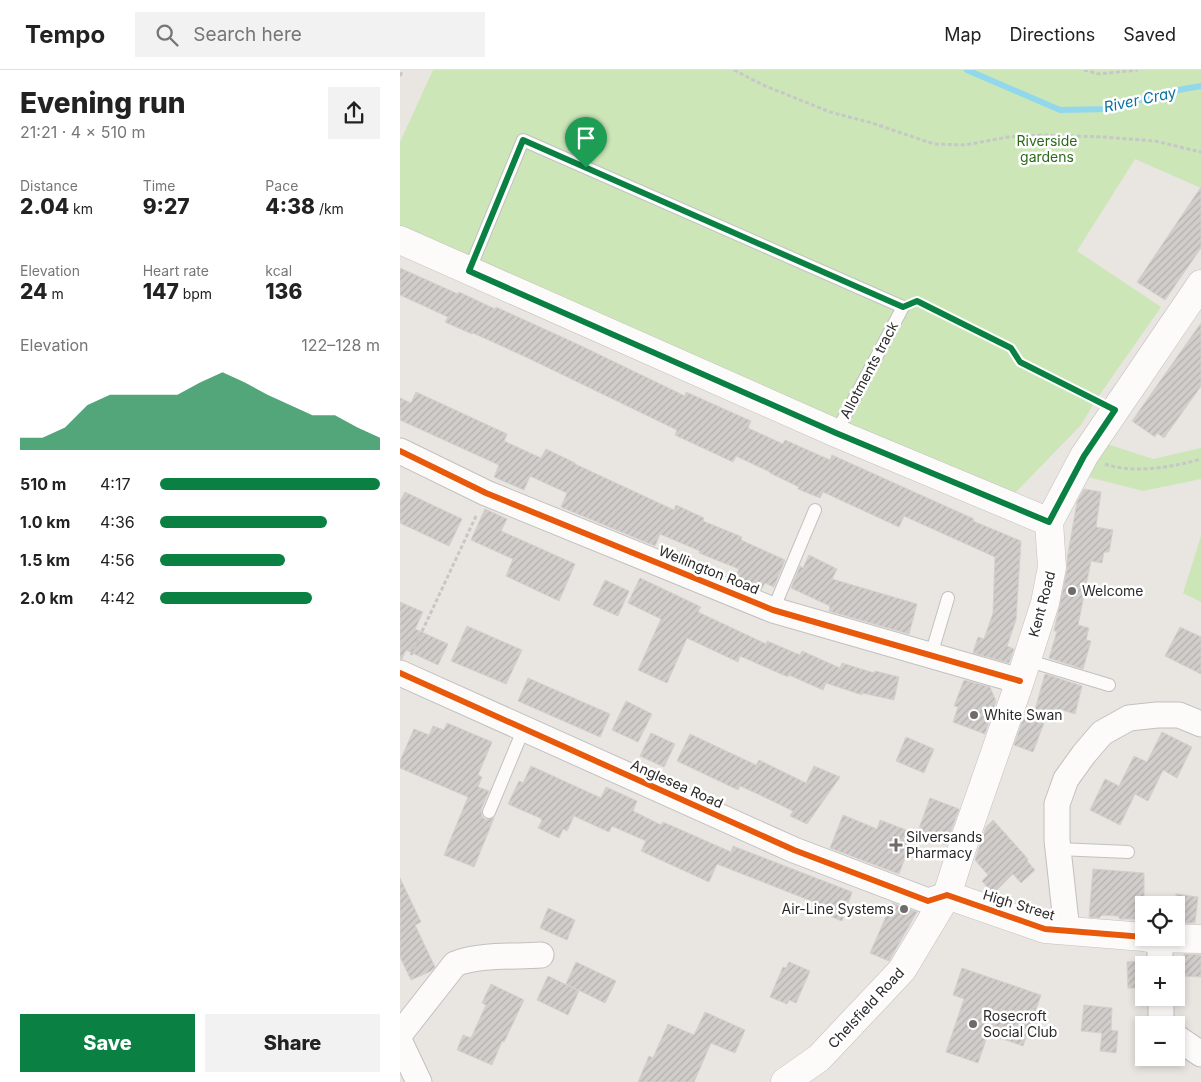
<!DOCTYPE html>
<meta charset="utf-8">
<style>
body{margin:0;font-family:Inter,sans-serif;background:#f2f2f2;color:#222;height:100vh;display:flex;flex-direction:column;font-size:19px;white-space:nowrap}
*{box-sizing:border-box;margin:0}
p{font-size:16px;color:#767676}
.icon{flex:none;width:28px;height:28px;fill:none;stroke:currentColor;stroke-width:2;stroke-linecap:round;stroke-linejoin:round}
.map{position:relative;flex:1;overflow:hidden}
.side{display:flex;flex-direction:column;background:#fff;width:400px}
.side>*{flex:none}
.controls{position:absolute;left:735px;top:826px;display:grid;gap:10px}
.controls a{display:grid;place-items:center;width:50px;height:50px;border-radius:0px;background:#fff;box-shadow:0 2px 8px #0003;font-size:25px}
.pin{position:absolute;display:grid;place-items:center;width:42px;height:42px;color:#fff;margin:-51px -21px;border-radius:50% 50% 50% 0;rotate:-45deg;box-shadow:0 0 5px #0007}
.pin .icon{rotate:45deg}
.round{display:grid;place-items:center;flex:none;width:52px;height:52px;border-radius:0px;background:#f2f2f2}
.summary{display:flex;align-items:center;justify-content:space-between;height:85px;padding:0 20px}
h1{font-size:28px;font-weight:800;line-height:38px}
.metrics{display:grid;grid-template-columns:repeat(3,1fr);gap:8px;height:85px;padding:5px 20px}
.metrics div{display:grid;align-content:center}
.metrics b{font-size:21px;font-weight:800}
.metrics small{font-size:14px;font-weight:400}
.metrics p{font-size:14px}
.chart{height:140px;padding:10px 20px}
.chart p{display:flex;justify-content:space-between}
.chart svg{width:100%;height:90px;margin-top:5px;fill:#0b8043;opacity:.7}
.primary-button{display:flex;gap:10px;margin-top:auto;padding:10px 20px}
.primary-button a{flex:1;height:58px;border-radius:0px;background:#0b8043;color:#fff;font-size:20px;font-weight:800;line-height:58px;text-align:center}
.primary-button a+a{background:#f2f2f2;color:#222}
ul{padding:0 20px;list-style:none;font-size:16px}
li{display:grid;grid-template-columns:80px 60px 1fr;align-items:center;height:38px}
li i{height:12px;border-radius:6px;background:#0b8043}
header{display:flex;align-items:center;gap:30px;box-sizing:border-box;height:70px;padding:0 25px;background:#fff;border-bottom:1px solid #e0e0e0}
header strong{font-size:24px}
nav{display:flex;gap:28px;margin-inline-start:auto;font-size:18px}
.search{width:350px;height:45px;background:#f2f2f2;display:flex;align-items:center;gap:12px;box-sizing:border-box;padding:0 18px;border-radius:0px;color:#767676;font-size:19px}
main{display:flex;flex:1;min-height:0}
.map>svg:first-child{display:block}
.green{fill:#cce6b8}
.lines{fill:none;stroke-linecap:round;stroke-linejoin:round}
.stream{stroke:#92d8ed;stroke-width:6}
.building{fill:url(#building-hatch);stroke:#d4d1cc}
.service-casing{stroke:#c2c1c2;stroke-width:14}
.minor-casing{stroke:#c2c1c2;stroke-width:27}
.tertiary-casing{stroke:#c2c1c2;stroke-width:29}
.path{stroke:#c8c7c7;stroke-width:3;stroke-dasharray:4 2.5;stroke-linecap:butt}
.service{stroke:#fcfbfa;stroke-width:12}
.minor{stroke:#fcfbfa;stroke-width:25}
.tertiary{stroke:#fcfbfa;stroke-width:28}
.cycleway-casing{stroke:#fff;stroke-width:9}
.cycleway{stroke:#e8590c;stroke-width:6}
.route-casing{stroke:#fff;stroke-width:10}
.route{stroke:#0b8043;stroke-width:6}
.poi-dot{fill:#6e6c6a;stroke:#fff;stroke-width:2}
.labels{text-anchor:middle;stroke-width:5;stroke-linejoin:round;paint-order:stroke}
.park-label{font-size:14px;fill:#2b6b18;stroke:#fff}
.street-label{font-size:14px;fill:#2b2b2b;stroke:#fff}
.poi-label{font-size:14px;fill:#2b2b2b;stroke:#fff;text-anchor:start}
.water-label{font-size:15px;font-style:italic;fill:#0971a1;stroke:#fff}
</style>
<header>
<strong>Tempo</strong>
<div class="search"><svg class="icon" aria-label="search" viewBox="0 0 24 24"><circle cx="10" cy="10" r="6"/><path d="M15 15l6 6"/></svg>Search here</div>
<nav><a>Map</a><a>Directions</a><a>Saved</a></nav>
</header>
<main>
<section class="side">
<div class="summary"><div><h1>Evening run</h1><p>21:21 · 4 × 510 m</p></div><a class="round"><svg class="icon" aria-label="share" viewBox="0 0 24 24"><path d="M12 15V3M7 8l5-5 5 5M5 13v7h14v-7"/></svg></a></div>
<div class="metrics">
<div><p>Distance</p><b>2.04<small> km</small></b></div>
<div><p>Time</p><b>9:27</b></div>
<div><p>Pace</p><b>4:38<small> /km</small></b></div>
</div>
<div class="metrics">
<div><p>Elevation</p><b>24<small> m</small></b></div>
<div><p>Heart rate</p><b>147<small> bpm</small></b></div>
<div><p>kcal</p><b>136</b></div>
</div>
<div class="chart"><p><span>Elevation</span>122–128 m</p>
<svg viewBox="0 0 160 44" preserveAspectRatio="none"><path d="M0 44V38L10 38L20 33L30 22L40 17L50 17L60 17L70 17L80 11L90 6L100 11L110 17L120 22L130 27L140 27L150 33L160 38V44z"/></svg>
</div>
<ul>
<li><b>510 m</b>4:17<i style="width:100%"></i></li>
<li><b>1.0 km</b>4:36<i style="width:76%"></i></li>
<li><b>1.5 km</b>4:56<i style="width:57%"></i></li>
<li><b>2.0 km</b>4:42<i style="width:69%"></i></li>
</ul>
<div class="primary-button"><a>Save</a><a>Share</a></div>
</section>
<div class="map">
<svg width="801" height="1012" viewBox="0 0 801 1012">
<defs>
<pattern id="building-hatch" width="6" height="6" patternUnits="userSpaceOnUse" patternTransform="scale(1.25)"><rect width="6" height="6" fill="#d0cdca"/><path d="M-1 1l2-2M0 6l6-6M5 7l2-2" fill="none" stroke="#b3b0ae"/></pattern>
</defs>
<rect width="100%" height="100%" fill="#e9e5e0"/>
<path class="green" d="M 33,0 L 801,0 L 801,118 L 735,89 L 677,181 L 761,237 L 696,330 L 681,355 L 613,425 L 0,159 L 0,72 Z
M 707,374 L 753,389 L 801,378 L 801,409 L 743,421 L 688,407 Z
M 801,466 L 801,532 L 783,523 Z"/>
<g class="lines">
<path class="stream" d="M 567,0 L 660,40 L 708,39 L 767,22 L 801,16"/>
</g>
<path class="building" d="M 801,117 L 801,178 L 765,230 L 737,212 Z
M 0,198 L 58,224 L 59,222 L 95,239 L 96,237 L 175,273 L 285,326 L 286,322 L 351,351 L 348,358 L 383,374 L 385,370 L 430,390 L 432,385 L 574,449 L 573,451 L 621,471 L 616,550 L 607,576 L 614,579 L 609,593 L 573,583 L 578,567 L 584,569 L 593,543 L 595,487 L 504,446 L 499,457 L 423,422 L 420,428 L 398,419 L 399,417 L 370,403 L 370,402 L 336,386 L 333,392 L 275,365 L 277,360 L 128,288 L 73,263 L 72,264 L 45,252 L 48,247 L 0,225 Z
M 801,253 L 801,316 L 764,368 L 757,363 L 755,367 L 732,351 Z
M 16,322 L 107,364 L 104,371 L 141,388 L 146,379 L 175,393 L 175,394 L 274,440 L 276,435 L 304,448 L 303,451 L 342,467 L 341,470 L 385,490 L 374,517 L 365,513 L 361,520 L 335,509 L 339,499 L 299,483 L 300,481 L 260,464 L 255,476 L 161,437 L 167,423 L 130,406 L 124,420 L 94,407 L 99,395 L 0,350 L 0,328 L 11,333 Z
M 684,419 L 701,422 L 696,457 L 713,460 L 709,482 L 704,482 L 702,493 L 691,491 L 678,555 L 689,558 L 686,570 L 691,571 L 683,599 L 649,588 L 657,561 L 654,561 L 667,500 L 667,489 L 677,432 Z
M 5,422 L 62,449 L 49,476 L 0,453 L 0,431 Z
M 85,439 L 107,449 L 101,461 L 175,494 L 159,531 L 106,506 L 113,489 L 71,470 Z
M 409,485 L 437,499 L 432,509 L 517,534 L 509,564 L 429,541 L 430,536 L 391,518 L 400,496 L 403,498 Z
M 240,508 L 301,537 L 298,542 L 366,574 L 367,571 L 400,585 L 402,581 L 440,598 L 442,593 L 474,603 L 475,601 L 499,607 L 494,630 L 462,623 L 462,625 L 426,613 L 423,620 L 389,605 L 388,607 L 340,586 L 338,592 L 287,568 L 267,613 L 238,600 L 261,549 L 228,533 Z
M 205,510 L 229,521 L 218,546 L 193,535 Z
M 0,532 L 23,542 L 15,559 L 48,574 L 38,595 L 6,580 L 2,589 L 0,589 Z
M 67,556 L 122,580 L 106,614 L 51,591 Z
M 780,557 L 801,567 L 801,604 L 765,586 Z
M 645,604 L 682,616 L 675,644 L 659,639 L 655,653 L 633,647 Z
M 128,608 L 210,644 L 200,667 L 118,631 Z
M 564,610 L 590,617 L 596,631 L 585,664 L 553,652 L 558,637 L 554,636 Z
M 226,631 L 252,644 L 238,672 L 212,660 Z
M 624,646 L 644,653 L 633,682 L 614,675 Z
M 47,653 L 92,672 L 78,705 L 82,707 L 78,717 L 89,721 L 81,739 L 82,747 L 86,750 L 94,748 L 74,797 L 44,785 L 68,727 L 0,698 L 0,691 L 14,659 L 29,665 L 33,656 L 44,660 Z
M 762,662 L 792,677 L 777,708 L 763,700 L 748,731 L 735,724 L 720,755 L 690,740 L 705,709 L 719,716 L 734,686 L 747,692 Z
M 251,663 L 275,674 L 264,697 L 240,686 Z
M 290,664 L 356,695 L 359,690 L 406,713 L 414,696 L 440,707 L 407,754 L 390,746 L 393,741 L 360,725 L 340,716 L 338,720 L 277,691 Z
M 506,667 L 534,679 L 524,703 L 496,691 Z
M 131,696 L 201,728 L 206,717 L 237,731 L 233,741 L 261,755 L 263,752 L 331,782 L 333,776 L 452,822 L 442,851 L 417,841 L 419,834 L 317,794 L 309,812 L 241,781 L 246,771 L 212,756 L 209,762 L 174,746 L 167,761 L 163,759 L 159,768 L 138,758 L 142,750 L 140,748 L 108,734 L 119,711 L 123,713 Z
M 530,728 L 559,739 L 546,775 L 517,764 Z
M 443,745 L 477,759 L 480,750 L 514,763 L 499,804 L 430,778 Z
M 593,750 L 628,789 L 627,791 L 635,800 L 621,813 L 613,804 L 597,820 L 590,820 L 582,811 L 588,805 L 575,790 L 586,757 Z
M 693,799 L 744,803 L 744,849 L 720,849 L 718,846 L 702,845 L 699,848 L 689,847 Z
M 0,808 L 21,852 L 15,855 L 35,897 L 31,901 L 11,910 L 0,887 Z
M 776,824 L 798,827 L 795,853 L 776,853 Z
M 492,833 L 517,842 L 489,891 L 470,883 Z
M 148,838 L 175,850 L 167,870 L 140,858 Z
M 784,884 L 801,885 L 801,907 L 783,906 Z
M 744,891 L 744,918 L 728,918 L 727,892 Z
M 176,892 L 216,911 L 205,933 L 166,914 Z
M 389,892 L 410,901 L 396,933 L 389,930 L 387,934 L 370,927 L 383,897 L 386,898 Z
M 562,898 L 641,925 L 623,976 L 588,964 L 578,993 L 546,982 L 564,929 L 553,925 Z
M 148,906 L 179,921 L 168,945 L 137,930 Z
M 91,914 L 124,930 L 104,972 L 102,971 L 92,995 L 57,980 L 63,965 L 71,968 L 86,935 L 82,933 Z
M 684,935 L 712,938 L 711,960 L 718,961 L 716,983 L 700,981 L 702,963 L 681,961 Z
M 305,942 L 345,960 L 335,983 L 311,973 L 294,1012 L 238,1012 L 249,986 L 253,988 L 268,954 L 294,965 Z"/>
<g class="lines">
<defs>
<path id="service" d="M 69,201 L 123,70 L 503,237 L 436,363
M 373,540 L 415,440
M 531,585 L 548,528
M 626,590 L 709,615
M 89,742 L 124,658
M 658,779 L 728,782"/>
<path id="minor" d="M 0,381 L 86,423 L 373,540 L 620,611
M 0,603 L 394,780 L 528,831 L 547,825
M 667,861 L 657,770 L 657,734 L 666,709 L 684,684 L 702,663 L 729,648 L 757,645 L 779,645 L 801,654
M 760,868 L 760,895
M 761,928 L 761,955
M 0,964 L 55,894 C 80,884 114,887 141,885
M 776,967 L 801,984
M 0,972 L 19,1012"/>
<path id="tertiary" d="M 0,170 L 436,363 L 649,452
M 547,825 L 645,859 L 744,867
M 749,868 L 801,869
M 385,1012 L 419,988 L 502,900 L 547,825 L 567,763 L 620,611 L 645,533 L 652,497 L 649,452 L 684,386 L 801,214"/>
</defs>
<use href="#service" class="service-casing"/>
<use href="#minor" class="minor-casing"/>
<use href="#tertiary" class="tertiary-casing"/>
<path class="path" d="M 334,0 L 363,15 L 430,42 L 472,53 L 534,74 L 565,75 L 608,67 L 644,65 L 702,67 L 755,71 L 801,82
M 684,0 L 699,4 L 738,0
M 0,6 L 3,0
M 518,232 L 611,278 L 620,292 L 694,329
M 705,394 C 733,404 774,397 801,389
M 11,585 L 77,444"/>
<use href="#service" class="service"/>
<use href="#minor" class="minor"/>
<use href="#tertiary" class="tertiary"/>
<defs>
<path id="cycleway" d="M 0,381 L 86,423 L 373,540 L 620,611
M 0,603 L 394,780 L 528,831 L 547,825 L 645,859 L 744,867"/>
</defs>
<use href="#cycleway" class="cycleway-casing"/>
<use href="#cycleway" class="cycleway"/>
</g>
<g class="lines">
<defs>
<path id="route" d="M 123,70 L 503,237 L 517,231 L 611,278 L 620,292 L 715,340 L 684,386 L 649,452 L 436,363 L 69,201 Z"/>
</defs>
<use href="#route" class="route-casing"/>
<use href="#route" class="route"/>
</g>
<g class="poi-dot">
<circle cx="672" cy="521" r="5"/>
<circle cx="574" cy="645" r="5"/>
<path d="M493.5 767.5h5v5h5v5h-5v5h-5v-5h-5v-5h5z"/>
<circle cx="504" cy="839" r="5"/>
<circle cx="573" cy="954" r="5"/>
</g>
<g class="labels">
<g class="park-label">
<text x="647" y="76">Riverside<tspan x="647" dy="16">gardens</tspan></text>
</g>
<g class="street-label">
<text transform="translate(469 300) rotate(-62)" y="5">Allotments track</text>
<text transform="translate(309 500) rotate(22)" y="5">Wellington Road</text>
<text transform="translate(642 534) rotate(-75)" y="5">Kent Road</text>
<text transform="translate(277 714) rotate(24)" y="5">Anglesea Road</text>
<text transform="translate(619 835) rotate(17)" y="5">High Street</text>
<text transform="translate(466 938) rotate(-47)" y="5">Chelsfield Road</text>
</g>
<g class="poi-label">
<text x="682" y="526">Welcome</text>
<text x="584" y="650">White Swan</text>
<text x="506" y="772">Silversands<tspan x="506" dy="16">Pharmacy</tspan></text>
<text x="494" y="844" text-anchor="end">Air-Line Systems</text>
<text x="583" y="951">Rosecroft<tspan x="583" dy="16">Social Club</tspan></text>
</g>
<g class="water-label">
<text transform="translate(740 30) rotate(-12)" y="5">River Cray</text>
</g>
</g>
</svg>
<div class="controls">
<a><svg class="icon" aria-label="locate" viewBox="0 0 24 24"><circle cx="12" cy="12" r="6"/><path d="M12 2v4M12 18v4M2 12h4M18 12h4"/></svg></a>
<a>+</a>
<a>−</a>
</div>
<div class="pin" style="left:186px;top:98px;background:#1e9e55"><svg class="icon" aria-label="arrive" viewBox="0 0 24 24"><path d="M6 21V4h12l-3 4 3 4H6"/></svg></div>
</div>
</main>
